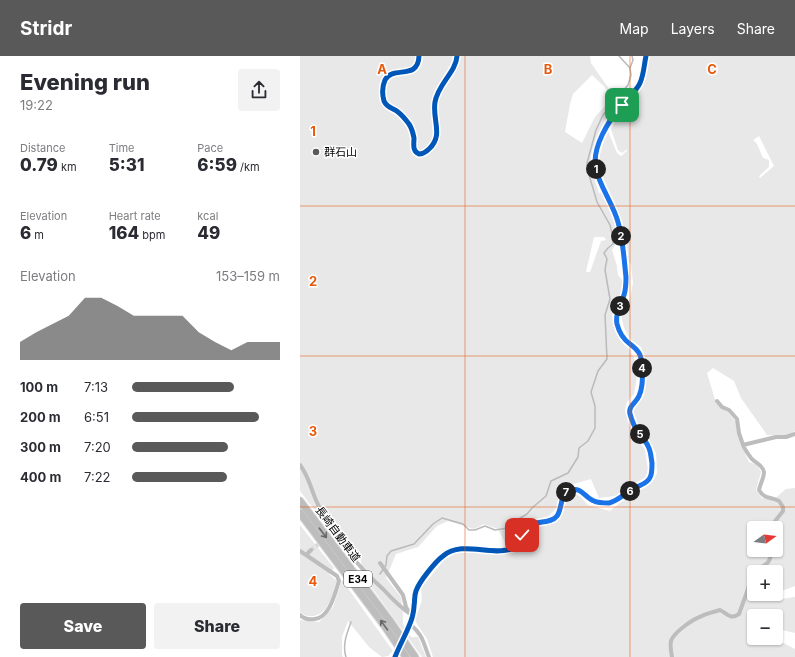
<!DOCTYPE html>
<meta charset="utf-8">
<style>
body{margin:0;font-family:Inter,"Noto Sans JP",sans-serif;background:#f2f2f3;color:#2b2b33;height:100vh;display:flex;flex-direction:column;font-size:15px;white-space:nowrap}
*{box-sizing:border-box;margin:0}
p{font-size:13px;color:#7c7c81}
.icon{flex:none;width:22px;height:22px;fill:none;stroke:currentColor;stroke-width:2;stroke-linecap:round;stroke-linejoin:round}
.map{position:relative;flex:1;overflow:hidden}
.sheet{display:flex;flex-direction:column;background:#fff;width:300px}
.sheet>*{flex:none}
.needle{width:26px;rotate:75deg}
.fabs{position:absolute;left:447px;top:465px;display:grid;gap:8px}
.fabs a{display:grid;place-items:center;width:36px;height:36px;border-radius:4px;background:#fff;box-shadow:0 1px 3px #0004;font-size:20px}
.pin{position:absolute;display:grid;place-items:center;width:34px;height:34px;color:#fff;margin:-17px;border-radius:8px;box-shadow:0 2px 6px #0006}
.km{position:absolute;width:20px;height:20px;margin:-10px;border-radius:50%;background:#222;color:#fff;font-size:11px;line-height:20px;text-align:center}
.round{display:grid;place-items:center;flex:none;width:42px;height:42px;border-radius:4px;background:#f2f2f3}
.headline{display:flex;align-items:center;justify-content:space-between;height:68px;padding:0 20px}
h1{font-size:22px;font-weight:800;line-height:30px}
.metrics{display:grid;grid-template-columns:repeat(3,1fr);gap:6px;height:68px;padding:4px 20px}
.metrics div{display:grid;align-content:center}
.metrics b{font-size:17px;font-weight:800}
.metrics small{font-size:11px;font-weight:400}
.metrics p{font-size:11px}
.chart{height:112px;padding:8px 20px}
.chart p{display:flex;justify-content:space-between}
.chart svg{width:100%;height:72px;margin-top:4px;fill:#595959;opacity:.7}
.cta{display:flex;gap:8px;margin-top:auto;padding:8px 20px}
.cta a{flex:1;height:46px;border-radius:4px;background:#595959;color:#fff;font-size:16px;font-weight:800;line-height:46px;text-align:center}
.cta a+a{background:#f2f2f3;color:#2b2b33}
ul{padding:0 20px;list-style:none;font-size:13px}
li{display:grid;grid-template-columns:64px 48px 1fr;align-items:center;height:30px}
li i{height:10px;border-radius:5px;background:#595959}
header{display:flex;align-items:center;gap:24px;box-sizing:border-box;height:56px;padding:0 20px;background:#595959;color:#fff}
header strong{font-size:19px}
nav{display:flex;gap:22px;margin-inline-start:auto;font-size:14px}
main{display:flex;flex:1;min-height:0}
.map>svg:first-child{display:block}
.green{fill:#e8e8e8;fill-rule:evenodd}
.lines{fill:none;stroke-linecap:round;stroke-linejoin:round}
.stream{stroke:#bababa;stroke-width:1.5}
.minor-tunnel{stroke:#d9d9d9;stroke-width:4;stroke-dasharray:4 2;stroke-linecap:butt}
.motorway-casing{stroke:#dbdbdb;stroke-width:9}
.minor{stroke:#bdbdbd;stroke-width:4}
.motorway{stroke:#bdbdbd;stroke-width:7}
.cycleway-casing{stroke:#fff;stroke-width:8}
.cycleway{stroke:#0057b8;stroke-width:5}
.oneway{stroke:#686868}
.route-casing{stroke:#fff;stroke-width:8}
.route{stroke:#1a73e8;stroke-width:5}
.grid{fill:none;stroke:#e8590c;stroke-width:1;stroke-opacity:0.55}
.poi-dot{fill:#595959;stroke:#fff;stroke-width:1.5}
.labels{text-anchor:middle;stroke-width:3;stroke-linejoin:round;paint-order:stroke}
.shield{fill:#fff;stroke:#4c4c4c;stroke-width:1}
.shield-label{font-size:10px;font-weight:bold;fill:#000}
.poi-label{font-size:11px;fill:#000;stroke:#fff;text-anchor:start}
.street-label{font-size:11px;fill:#000;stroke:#fff}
.grid-label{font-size:13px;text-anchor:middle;font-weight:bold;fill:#e8590c;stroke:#fff;stroke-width:3;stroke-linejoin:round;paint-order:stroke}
</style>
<header>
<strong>Stridr</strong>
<nav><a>Map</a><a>Layers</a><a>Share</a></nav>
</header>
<main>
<section class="sheet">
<div class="headline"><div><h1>Evening run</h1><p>19:22</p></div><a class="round"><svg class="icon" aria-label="share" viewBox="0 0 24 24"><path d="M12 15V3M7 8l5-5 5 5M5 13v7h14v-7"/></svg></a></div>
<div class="metrics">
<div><p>Distance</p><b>0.79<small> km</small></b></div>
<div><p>Time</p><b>5:31</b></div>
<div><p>Pace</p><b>6:59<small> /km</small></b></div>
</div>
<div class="metrics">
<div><p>Elevation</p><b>6<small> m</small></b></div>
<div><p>Heart rate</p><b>164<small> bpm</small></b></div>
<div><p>kcal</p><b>49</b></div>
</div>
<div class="chart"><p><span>Elevation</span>153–159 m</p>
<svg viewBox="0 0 160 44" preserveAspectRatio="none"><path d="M0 44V33L10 27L20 22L30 17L40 6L50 6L60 11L70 17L80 17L90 17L100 17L110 27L120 33L130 38L140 33L150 33L160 33V44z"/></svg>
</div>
<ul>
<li><b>100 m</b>7:13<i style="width:69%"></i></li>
<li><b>200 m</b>6:51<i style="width:86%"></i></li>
<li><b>300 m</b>7:20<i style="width:65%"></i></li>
<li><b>400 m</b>7:22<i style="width:64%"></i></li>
</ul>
<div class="cta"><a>Save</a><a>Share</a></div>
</section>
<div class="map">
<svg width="495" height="601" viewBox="0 0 495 601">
<rect width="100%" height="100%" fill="#fff"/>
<path class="green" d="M 0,0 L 290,0 L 291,7 L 314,40 L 317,46 L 304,65 L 291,99 L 291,112 L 299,137 L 303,136 C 308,147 321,177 316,188 C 315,190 313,192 312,194 L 317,210 L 318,219 L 323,225 L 319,243 L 317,244 L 312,260 L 317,279 L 329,292 L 334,302 L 337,321 L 334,338 L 327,346 L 325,354 L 330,371 L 345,394 L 348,414 L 345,422 L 315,440 L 299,442 L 291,423 L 270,429 L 261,436 L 256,452 L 248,461 L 229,467 L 212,486 L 206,488 L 198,473 L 184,468 L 174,473 L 148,465 L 137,470 L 118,491 L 96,498 L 86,522 L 101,541 L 103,557 L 103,568 L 111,581 L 118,581 L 126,601 L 122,601 L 64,521 L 60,501 L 49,488 L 41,489 L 0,435 ZM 292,19 L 314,40 L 295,61 L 282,87 L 265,76 L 270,48 L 273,38 ZM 294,181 L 304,181 L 306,184 L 301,185 L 290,216 L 286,216 Z
M 350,0 L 495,0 L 495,375 L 487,380 L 467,379 L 441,342 L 434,325 L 413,312 L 407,317 L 416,347 L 428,356 L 436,366 L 440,387 L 449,406 L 457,409 L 461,416 L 456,434 L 462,442 L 473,444 L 486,433 L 495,432 L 495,530 L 479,536 L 481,543 L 495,541 L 495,577 L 477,573 L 476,574 L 476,560 L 454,560 L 454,582 L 474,582 L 495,593 L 495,601 L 133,601 L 127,583 L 115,565 L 122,544 L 121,532 L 144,504 L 156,497 L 214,497 L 222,491 L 227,477 L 235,470 L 255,466 L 262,459 L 267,442 L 277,437 L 288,449 L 310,455 L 327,441 L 353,425 L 357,417 L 356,397 L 340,374 L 334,357 L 334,350 L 342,342 L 347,308 L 341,291 L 330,283 L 324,272 L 321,259 L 329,246 L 333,227 L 331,208 L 327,204 L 321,162 L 304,128 L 297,111 L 298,99 L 308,75 L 317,97 L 321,100 L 328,94 L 326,94 L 322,97 L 318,94 L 311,73 L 318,60 L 338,38 L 345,22 ZM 459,80 L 474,110 L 460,122 L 459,120 L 469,111 L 469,104 L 463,102 L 457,88 L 453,84 ZM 454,472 L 476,472 L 476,494 L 454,494 ZM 454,516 L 476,516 L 476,538 L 454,538 Z
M 0,469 L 34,512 L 29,518 L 37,525 C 34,532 33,541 29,547 C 23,559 11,565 0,556 Z
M 42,524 L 93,595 L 88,600 L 82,601 L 69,591 L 48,565 L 42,581 L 42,599 L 43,601 L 0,601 L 0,564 L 19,566 L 33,551 Z"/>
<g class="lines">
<path class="stream" d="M 319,0 L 330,12
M 80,518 L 86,509 L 87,500 L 91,495 L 114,488 L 133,468 L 142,462 L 163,468 L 169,474 L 175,474 L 185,470 L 195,474 L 208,472 L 217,464 L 227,458 L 232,452 L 246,440 L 251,425 L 268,417 L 278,401 L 279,392 L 288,385 L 295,372 L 295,350 L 291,336 L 298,315 L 307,303 L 305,259 L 310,243 L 305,214 L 307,203 L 304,197 L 308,192 L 313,188 L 313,182 L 310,169 L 297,146 L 287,112 L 287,107 L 296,74 L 303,59 L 328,29 L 331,19 L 330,12 L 333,4 L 332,0
M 46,601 C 42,589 47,577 51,566"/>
<path class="minor-tunnel" d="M 11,494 L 34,476
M 103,584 L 107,573
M 95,601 L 100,590"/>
<defs>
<path id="motorway" d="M 0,445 L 90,565 L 115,601
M 0,457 L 84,569 L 106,601"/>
</defs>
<use href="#motorway" class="motorway-casing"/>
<path class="minor" d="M 119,0 C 118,25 93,9 85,24 C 82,31 82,38 84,45 C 87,52 93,52 98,56 C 102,59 106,64 109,68 C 111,71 113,77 114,82 C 114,88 112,95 119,98 C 123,98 126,96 129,93 C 144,79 132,64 135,46 C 138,28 156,16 157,0
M 417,345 L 422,351 L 429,354 L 437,363 L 439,377 L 443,389 L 476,381 L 486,381 L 495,378
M 443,389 C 445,394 448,398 451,402 C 455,407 463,409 464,416 C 464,422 460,428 459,434 C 465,444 470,440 479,445 L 483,451 L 483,455 L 472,469 L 471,472
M 0,409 C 11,423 12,440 21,454 C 26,462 34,467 39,475 C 44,482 45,490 50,497 C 59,511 71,522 83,533 C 92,543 101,552 113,560
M 0,495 L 6,499
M 80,507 L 103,539 L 106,551 L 110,557
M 454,516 C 464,509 472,508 471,494
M 0,559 C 4,563 9,564 15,563 C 30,561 35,537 39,525 L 37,520 L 6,499 L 11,494
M 110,568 C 123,579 123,586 129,601
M 107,573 C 111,566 114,558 114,550 C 115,546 114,542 115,538 C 117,528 135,506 143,500 C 163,484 190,500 211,493 C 222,489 221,476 229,470 C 237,464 251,468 257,460 C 263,452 259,437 270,434 C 279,432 282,438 289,442 C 294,446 302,448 309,447 C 318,445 324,438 332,433 C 338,430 349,427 351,419 C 352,416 352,411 352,407 C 351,402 351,395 348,390 C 346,385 342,382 339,378 C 335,372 332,365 330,358 C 328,350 336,347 339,340 C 342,334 342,323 342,317 C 342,311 342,304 340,299 C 338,293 332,291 327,286 C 323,282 320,277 318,271 C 314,259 321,250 324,239 C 326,233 327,227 327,221 C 324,204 323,183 318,167 C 314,151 305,137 299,122 C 297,114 294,107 296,98 C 300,81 309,63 321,50 C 327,42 336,36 340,27 C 344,18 344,9 346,0
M 372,601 C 371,596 370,590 371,585 C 374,576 393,563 402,560 C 408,557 414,556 420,554 C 428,558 430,564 439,558 L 448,533 L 452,518 L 454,516"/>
<use href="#motorway" class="motorway"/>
<defs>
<path id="cycleway" d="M 119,0 C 118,25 93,9 85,24 C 82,31 82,38 84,45 C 87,52 93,52 98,56 C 102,59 106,64 109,68 C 111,71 113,77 114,82 C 114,88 112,95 119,98 C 123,98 126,96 129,93 C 144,79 132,64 135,46 C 138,28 156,16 157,0
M 95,601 C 100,588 108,575 112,562 C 113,558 114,554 114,550 C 115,545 114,540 116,535 C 119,526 135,506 143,500 C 162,484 189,500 211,493 C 222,489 221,476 229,470 C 237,464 251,468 257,460 C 263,452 259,438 270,434 C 279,432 282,438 288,442 C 294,446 302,448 309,447 C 319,445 326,437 335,432 C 340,429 349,426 351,420 C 352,416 352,411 352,408 C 351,402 351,395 348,390 C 346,385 342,382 339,378 C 335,372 332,365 330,358 C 328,350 335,347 339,340 C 342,334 342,324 342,317 C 342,311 342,304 340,299 C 338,293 332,291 327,286 C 322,281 319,275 317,268 C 315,257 321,249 324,239 C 326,233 327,227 327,221 C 324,204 323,183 318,167 C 314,151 305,137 299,122 C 297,114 294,107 296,98 C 300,81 309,63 321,50 C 327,42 336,36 340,27 C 344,18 344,9 346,0"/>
</defs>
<use href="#cycleway" class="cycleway-casing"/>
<use href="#cycleway" class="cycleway"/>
</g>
<defs><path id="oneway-shaft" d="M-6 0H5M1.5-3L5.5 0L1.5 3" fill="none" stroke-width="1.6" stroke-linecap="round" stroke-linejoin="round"/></defs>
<g class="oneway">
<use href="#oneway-shaft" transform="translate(23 477) rotate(53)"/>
<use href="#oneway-shaft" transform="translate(84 569) rotate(-126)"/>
</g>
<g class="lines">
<defs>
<path id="route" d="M 222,479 C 224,476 226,472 229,470 C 237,464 251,468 257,460 C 263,452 259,437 271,434 C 282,431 285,442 294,445 C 298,447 305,447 309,447 C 318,445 324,438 332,433 C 339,430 349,427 351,419 C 352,415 352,411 352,407 C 351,402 351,395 348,390 C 346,385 342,382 339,378 C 335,372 332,365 330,358 C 328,350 336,347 339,340 C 342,334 343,323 342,316 C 342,311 342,304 340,299 C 338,294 334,291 330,288 C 323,283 319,276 317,268 C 315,257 321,249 324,239 C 326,233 326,227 326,221 C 324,204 323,182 318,166 C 313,148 300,131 296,113 C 291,92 309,64 322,49"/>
</defs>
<use href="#route" class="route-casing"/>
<use href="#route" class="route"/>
</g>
<path class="grid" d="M 165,0 L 165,601M 330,0 L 330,601M 0,150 L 495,150M 0,300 L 495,300M 0,451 L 495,451"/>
<circle class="poi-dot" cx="16" cy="96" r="4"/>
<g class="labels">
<rect class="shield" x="44" y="515" width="28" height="16" rx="3"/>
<g class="shield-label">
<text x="58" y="527">E34</text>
</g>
<g class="poi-label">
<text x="24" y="100">群石山</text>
</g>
<g class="street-label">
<text transform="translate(38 478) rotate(53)" y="4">長崎自動車道</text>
</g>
</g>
<g class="grid-label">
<text x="82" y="18">A</text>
<text x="248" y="18">B</text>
<text x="412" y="18">C</text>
<text x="13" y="80">1</text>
<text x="13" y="230">2</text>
<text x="13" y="380">3</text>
<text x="13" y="530">4</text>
</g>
</svg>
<div class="fabs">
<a><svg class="needle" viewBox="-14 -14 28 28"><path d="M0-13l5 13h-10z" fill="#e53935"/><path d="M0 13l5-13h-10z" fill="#7c7c81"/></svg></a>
<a>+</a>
<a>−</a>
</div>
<div class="pin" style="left:322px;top:49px;background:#1e9e55"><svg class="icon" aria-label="arrive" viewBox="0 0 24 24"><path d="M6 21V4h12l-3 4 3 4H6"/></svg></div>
<div class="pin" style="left:222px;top:479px;background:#d93025"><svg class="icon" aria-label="check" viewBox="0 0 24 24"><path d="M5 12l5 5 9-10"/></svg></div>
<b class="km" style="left:296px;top:113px">1</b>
<b class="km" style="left:321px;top:180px">2</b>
<b class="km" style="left:320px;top:250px">3</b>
<b class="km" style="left:342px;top:312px">4</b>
<b class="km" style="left:340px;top:378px">5</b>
<b class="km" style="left:330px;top:435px">6</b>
<b class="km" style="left:266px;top:436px">7</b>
</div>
</main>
